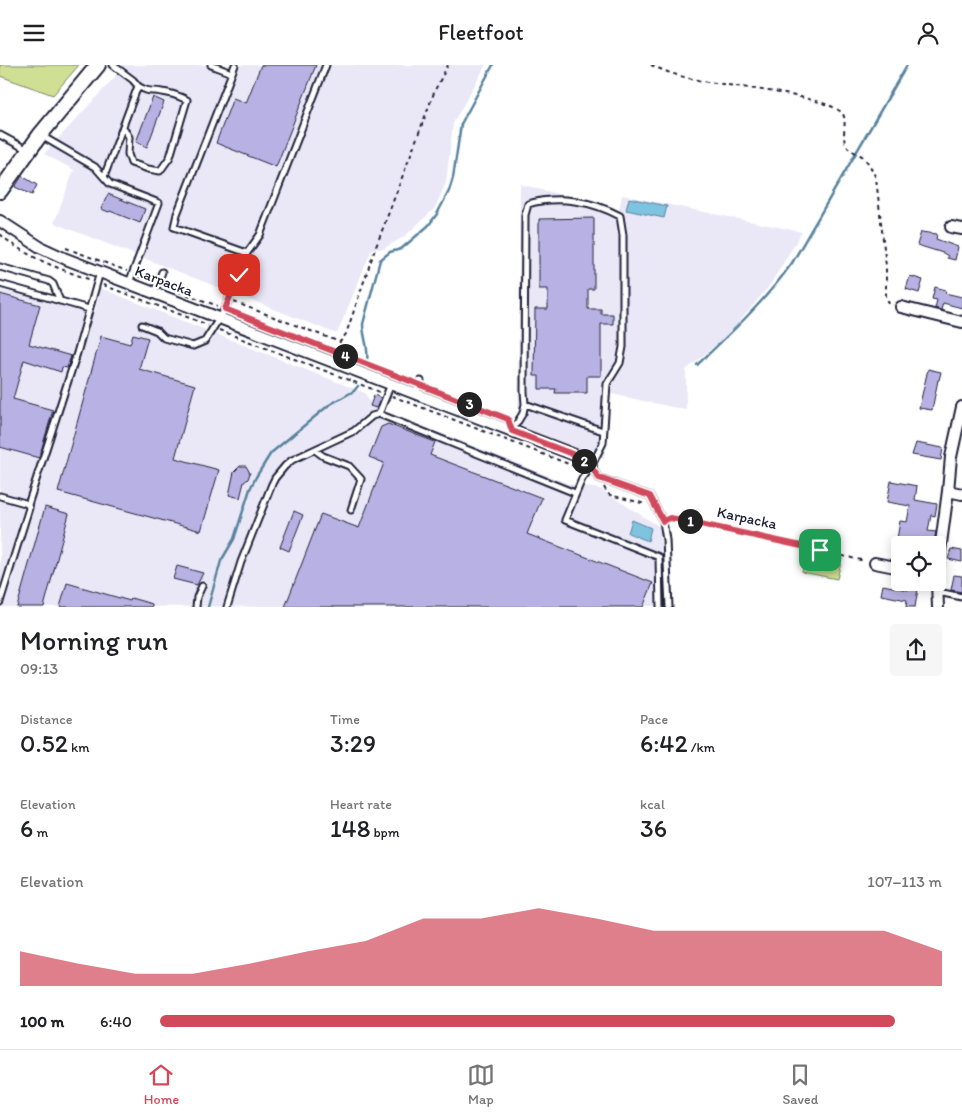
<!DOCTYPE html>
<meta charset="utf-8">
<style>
body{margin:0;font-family:Itim,sans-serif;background:#f6f6f6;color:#202124;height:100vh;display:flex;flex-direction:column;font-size:19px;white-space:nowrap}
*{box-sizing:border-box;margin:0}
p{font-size:16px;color:#757577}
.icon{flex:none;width:28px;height:28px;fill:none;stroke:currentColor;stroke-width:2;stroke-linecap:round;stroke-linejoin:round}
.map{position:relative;height:542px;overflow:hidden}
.details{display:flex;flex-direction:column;background:#fff;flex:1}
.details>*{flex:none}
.fabs{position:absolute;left:891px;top:471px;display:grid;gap:10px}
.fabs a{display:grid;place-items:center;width:55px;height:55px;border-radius:5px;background:#fff;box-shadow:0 2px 12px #0003;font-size:25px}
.pin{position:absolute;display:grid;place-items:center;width:42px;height:42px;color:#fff;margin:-21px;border-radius:10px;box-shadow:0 2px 8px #0006}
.km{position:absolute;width:25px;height:25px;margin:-12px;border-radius:50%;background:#222;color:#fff;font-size:14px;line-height:25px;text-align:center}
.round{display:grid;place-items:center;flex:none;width:52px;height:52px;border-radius:5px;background:#f6f6f6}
.headline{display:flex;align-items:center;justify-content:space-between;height:85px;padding:0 20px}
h1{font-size:28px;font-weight:600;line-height:38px}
.stats{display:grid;grid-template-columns:repeat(3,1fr);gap:8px;height:85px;padding:5px 20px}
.stats div{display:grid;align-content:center}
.stats b{font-size:25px;font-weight:600}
.stats small{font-size:14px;font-weight:400}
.stats p{font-size:14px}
.chart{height:140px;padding:10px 20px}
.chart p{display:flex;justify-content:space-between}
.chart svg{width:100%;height:90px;margin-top:5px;fill:#d1495b;opacity:.7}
ul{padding:0 20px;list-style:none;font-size:16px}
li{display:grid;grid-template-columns:80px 60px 1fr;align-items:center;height:38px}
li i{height:12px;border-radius:6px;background:#d1495b}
header{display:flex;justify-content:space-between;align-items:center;height:65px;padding:0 20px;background:#fff;font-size:22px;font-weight:600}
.tabs{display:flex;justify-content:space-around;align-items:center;height:70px;border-top:1px solid #e0e0e0;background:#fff;font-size:14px;color:#757577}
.tabs a{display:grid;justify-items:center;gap:2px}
.tabs .current{color:#d1495b}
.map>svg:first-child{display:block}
.built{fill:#eae8f7}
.green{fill:#cfe094;stroke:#788168}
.water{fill:#7ec3df;stroke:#59839d}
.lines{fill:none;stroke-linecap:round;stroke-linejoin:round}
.stream{stroke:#59839d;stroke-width:2.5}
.building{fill:#b8b1e3;stroke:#22223b}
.lane-casing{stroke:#22223b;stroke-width:9}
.street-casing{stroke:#22223b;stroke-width:14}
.secondary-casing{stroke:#22223b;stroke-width:18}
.path{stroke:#22223b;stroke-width:2;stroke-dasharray:4 4;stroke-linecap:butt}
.lane{stroke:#fff;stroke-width:5}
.street{stroke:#fff;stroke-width:10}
.secondary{stroke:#fff;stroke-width:14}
.route-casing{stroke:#fff;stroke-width:10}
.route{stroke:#d1495b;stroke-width:6}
.labels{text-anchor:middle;stroke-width:4.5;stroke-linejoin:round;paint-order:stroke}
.street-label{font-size:15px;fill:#22223b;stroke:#fff}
</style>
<header><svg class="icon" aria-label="menu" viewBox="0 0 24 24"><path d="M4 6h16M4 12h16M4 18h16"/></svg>Fleetfoot<svg class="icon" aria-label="person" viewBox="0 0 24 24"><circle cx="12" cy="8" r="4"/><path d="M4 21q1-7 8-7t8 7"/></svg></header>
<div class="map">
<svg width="962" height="542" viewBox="0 0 962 542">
<rect width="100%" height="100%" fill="#fff"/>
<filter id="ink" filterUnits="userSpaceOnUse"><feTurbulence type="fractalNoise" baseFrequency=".02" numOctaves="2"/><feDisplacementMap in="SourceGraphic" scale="10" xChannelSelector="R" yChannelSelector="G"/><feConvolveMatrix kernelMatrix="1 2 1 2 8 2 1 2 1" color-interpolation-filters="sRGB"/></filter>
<g filter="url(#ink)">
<path class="built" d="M 121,0 L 486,0 L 453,58 L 446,118 L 435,143 L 405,171 L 383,184 L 372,184 L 337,269 L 54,158 L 74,105 L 44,89 L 114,13 Z
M 520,119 L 619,145 L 622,130 L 802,167 L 770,220 L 729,269 L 686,305 L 686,345 L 611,329 L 604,394 L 518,363 Z
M 100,223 L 365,328 L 372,341 L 569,419 L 600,424 L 660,462 L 663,541 L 0,542 L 0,225 L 95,246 Z"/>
<path class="green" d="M 0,0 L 79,0 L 53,30 L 0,11 Z
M 806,486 L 842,493 L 837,514 L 802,507 Z"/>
<path class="water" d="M 629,133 L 667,141 L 664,153 L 626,145 Z
M 632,455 L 651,463 L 648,476 L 628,468 Z"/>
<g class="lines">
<path class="stream" d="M 367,295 C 369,282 363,272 363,259 L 380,195 L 390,187 L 401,184 L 407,179 L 428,161 L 437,149 L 449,126 L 453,113 L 461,59 L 493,0
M 697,300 C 731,268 765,236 792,198 L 907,0
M 208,542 L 221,496 L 234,474 L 250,424 L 256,412 L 271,388 L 329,340 L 354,326 L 358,321"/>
</g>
<path class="building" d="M 261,0 L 316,0 L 276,102 L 216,78 L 233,33 L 246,38 Z
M 153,32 L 164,37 L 147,82 L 136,77 Z
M 22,111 L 37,120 L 32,130 L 15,122 Z
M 108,129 L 145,144 L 140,158 L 110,146 L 109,147 L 101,144 Z
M 594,153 L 594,224 L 588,224 L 588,244 L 601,244 L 601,249 L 613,249 L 613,259 L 601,259 L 601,311 L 587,311 L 587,328 L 555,328 L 556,324 L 539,324 L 539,311 L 534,311 L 535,244 L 548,244 L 548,224 L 539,224 L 539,154 Z
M 921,167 L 937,169 L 936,174 L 958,182 L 955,195 L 947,193 L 948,191 L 943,188 L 917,180 Z
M 910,211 L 923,215 L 919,228 L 906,224 Z
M 935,222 L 946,225 L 945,228 L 962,232 L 962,243 L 943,238 L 941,245 L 935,243 L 937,235 L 932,234 Z
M 0,229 L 40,240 L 29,279 L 71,291 L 67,303 L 62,302 L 61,307 L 24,295 L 13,334 L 53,345 L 39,393 L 0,382 Z
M 133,269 L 148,273 L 139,304 L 195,320 L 175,393 L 219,405 L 201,466 L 58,427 L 101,271 L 130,279 Z
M 928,304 L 941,307 L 939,315 L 938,315 L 932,345 L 919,343 Z
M 374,330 L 381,333 L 376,343 L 370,341 Z
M 388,359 L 435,377 L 430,390 L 542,433 L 527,469 L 653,518 L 643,542 L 285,542 L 321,449 L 359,463 L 384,398 L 369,392 L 381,362 Z
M 916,378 L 943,383 L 941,395 L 912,390 Z
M 240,401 L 246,401 L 250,408 L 248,414 L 244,417 L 240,433 L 229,430 L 234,407 Z
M 891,416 L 917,421 L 915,435 L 937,439 L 935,451 L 931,450 L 928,466 L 936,467 L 934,477 L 928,476 L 928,480 L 896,480 L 900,456 L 907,457 L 910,441 L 887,437 Z
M 45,442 L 69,449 L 44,542 L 17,542 Z
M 294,446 L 303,450 L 289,486 L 280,482 Z
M 951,484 L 962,486 L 962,497 L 948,494 Z
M 177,501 L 203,508 L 197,520 L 173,514 Z
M 954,510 L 962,511 L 962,527 L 951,525 Z
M 67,518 L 130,536 L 131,533 L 152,539 L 152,542 L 60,542 Z
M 909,518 L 919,518 L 915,542 L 906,542 L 907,535 L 881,530 L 883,520 L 908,525 Z"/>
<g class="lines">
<defs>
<path id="lane" d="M 211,0 L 232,8
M 235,0 L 177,149 L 174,162 L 247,188
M 123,62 L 129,72 L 128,89 L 131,98 L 148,104 L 160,106 L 170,92 L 187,35 C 179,31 171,28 162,27 C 151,25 149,28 138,21
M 0,70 L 28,85
M 40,70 L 95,102 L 110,119 L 159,138 L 129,218
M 104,112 L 138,21 L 133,15 L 113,0
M 0,202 L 49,216 L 53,219 L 60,236
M 0,219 L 89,244
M 154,228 L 162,207
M 142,260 L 157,266 L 164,273 L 193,281 L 205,276 L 225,244 L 247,188 L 260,170 L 326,0
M 416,328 L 421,316
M 525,339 L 524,326 L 525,150 L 528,139 C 558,130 592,136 620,151 L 623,170 L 623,282 L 620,298 L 607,319 L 603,378 L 591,402 L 582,414 L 565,455 L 659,492 L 660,542
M 379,349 L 575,428
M 512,366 L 523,348 L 525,339 L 603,366
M 315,385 L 323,391 L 349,401 L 361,414 L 351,445
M 591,402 L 599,413 L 650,431 L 663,456 L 666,475 L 669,542
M 0,431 L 25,438 L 28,440 L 29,443 L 0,537
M 28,440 L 77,288 L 100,207
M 938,527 L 962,532
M 196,542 L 197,532 L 202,521
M 227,542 L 241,497 L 272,419 L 275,413 L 285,401 L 292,395 L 354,366 L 372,351 L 379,349 L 391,319"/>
<path id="street" d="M 0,156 L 40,182 L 66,194 L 580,392 L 591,402
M 951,162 L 962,164
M 901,242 L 962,257
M 948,426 L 962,429
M 875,498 L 900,503
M 938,501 L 948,426 L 951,392 L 962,342
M 937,518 L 938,542"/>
<path id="secondary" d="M 0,126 L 40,70 L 98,0"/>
</defs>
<use href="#lane" class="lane-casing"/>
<use href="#street" class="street-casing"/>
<use href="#secondary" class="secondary-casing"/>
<path class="path" d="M 651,0 C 666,7 681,12 698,15 C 726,21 825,30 842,48 C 848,54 841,71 846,80 C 850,86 857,88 862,91 C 869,97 872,105 876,113 L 886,201 L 886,231 L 889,239 L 893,240
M 0,169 C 25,192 60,204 91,215
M 66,183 L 127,206
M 138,211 L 153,216
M 103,220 L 208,260
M 164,221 L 218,241
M 234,237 L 340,277 L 346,269 L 374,187 L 435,25 L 448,0
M 232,247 L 257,257
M 219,265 L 380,327
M 392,331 L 579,403
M 604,422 L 607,428 L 610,430 L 646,439
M 670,454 L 682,455 L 865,496"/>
<use href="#lane" class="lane"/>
<use href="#street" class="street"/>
<use href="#secondary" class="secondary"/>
</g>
</g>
<g class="lines" filter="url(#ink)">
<defs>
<path id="route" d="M 239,210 L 225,244 L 508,354 L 512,366 L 580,392 L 591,402 L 599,413 L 650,431 L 663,456 L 670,453 L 682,455 L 820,485"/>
</defs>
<use href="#route" class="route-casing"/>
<use href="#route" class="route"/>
</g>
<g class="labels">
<g class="street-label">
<text transform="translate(164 216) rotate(21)" y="5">Karpacka</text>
<text transform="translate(747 453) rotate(12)" y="5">Karpacka</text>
</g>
</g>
</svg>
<div class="fabs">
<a><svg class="icon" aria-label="locate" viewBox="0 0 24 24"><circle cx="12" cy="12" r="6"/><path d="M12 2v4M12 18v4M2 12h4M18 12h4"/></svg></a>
</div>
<div class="pin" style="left:820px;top:485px;background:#1e9e55"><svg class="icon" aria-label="arrive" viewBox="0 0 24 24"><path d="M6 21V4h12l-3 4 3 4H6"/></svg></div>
<div class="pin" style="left:239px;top:210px;background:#d93025"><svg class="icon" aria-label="check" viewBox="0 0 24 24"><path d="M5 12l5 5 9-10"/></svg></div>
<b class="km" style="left:690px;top:456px">1</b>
<b class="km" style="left:584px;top:396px">2</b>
<b class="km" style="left:469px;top:339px">3</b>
<b class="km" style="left:345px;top:291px">4</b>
</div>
<section class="details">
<div class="headline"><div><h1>Morning run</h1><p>09:13</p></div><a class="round"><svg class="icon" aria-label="share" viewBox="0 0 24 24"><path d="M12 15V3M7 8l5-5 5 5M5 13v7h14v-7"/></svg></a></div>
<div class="stats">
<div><p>Distance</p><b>0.52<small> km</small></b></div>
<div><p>Time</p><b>3:29</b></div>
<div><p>Pace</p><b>6:42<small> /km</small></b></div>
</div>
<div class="stats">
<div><p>Elevation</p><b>6<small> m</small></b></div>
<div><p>Heart rate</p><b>148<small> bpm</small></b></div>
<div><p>kcal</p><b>36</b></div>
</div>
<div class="chart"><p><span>Elevation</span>107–113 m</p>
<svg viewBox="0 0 160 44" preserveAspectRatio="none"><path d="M0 44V27L10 33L20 38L30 38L40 33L50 27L60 22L70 11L80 11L90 6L100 11L110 17L120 17L130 17L140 17L150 17L160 27V44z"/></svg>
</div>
<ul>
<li><b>100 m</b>6:40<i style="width:94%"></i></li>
</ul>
</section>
<nav class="tabs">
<a class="current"><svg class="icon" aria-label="home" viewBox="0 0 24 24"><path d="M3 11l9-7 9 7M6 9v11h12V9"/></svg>Home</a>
<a><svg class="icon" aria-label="map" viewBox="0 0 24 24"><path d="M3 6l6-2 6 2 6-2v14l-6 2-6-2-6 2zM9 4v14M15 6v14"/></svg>Map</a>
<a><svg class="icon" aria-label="saved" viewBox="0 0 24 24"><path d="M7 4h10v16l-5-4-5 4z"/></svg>Saved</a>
</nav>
